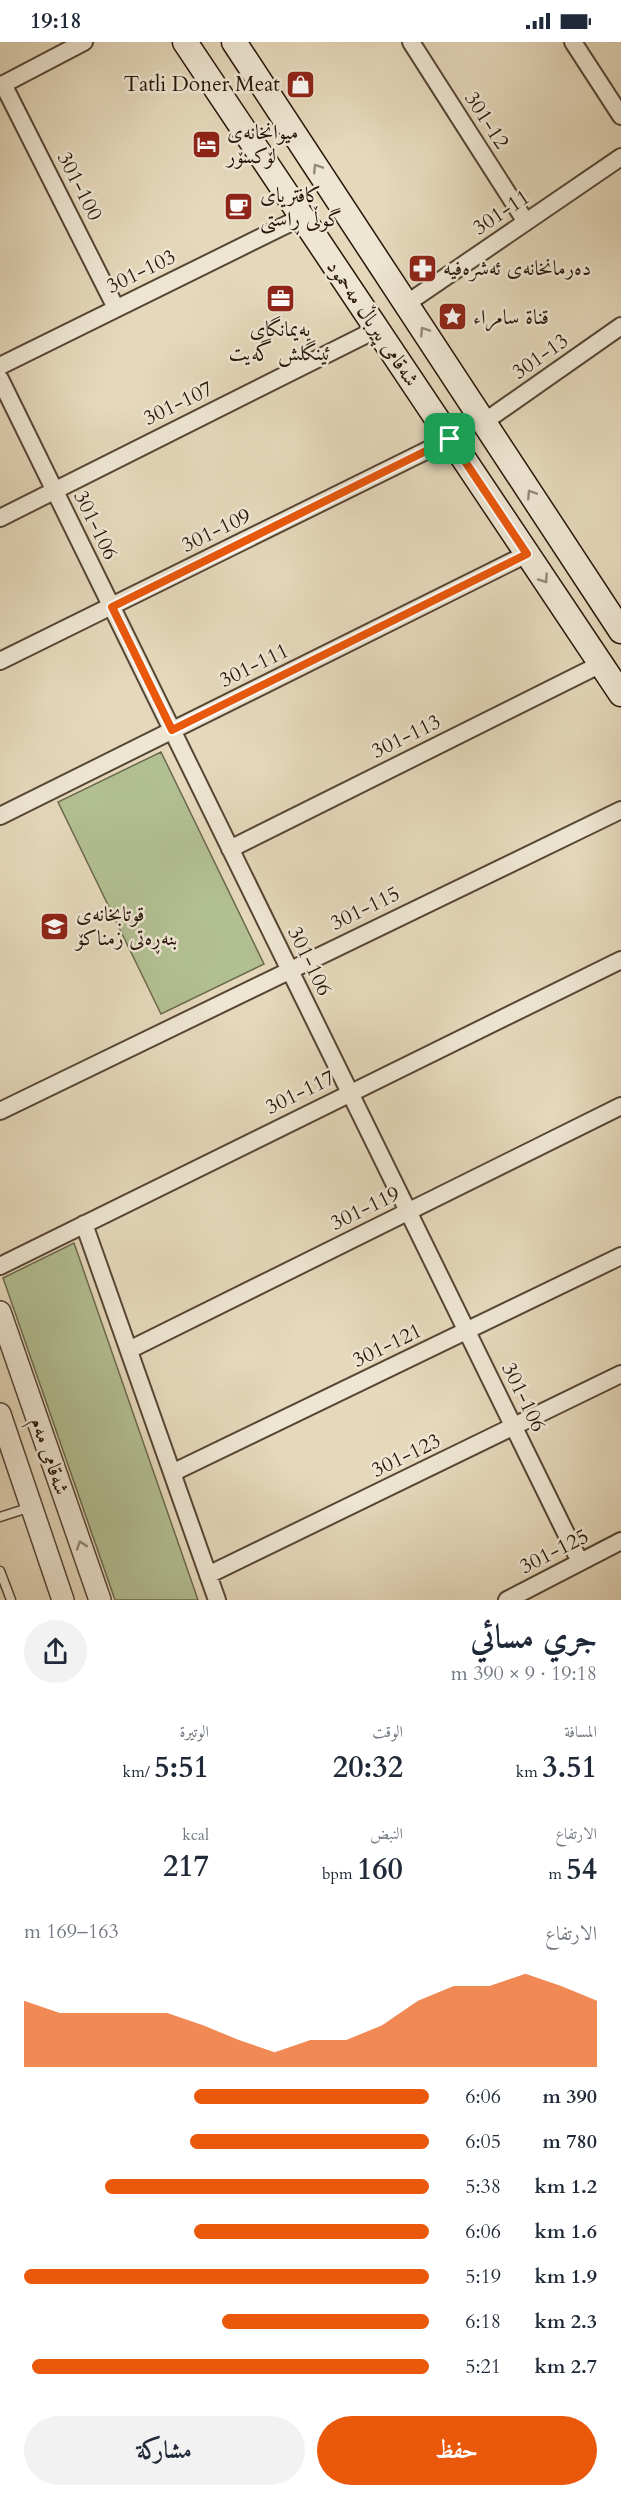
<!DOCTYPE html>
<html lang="ar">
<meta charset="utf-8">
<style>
body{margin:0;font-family:Cardo,Amiri,serif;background:#f2f2f3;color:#1f2937;direction:rtl;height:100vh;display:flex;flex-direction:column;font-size:22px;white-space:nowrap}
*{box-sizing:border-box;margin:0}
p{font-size:20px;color:#747a83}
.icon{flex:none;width:33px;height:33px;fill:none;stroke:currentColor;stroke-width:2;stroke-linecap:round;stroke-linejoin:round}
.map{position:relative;height:1558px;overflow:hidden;direction:ltr}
.details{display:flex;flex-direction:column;background:#fff;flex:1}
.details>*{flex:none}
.pin{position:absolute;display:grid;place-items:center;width:51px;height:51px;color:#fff;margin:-26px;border-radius:12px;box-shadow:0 3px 9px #0006}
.round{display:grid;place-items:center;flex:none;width:63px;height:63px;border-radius:32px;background:#f2f2f3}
.summary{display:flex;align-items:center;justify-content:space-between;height:102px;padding:0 24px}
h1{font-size:33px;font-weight:800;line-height:45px}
.stats{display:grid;grid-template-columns:repeat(3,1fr);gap:9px;height:102px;padding:6px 24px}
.stats div{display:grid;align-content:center}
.stats b{font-size:30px;font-weight:800}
.stats small{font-size:16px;font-weight:400}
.stats p{font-size:16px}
.chart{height:168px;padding:12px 24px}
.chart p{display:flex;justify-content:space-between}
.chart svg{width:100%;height:108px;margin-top:6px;fill:#ea580c;opacity:.7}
.button{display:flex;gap:12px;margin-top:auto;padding:12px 24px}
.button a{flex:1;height:69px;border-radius:36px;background:#ea580c;color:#fff;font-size:24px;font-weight:800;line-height:69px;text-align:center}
.button a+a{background:#f2f2f3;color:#1f2937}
ul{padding:0 24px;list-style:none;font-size:20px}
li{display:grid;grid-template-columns:96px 72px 1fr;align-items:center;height:45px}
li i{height:15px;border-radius:8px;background:#ea580c}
.status{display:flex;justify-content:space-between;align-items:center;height:42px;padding:0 30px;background:#fff;direction:ltr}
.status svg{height:16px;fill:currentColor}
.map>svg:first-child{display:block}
.green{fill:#b2bf92;stroke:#6c6a4d;stroke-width:1.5}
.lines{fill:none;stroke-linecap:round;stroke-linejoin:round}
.service-casing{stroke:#564635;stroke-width:11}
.minor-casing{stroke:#564635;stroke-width:20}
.tertiary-casing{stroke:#564635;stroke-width:24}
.secondary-casing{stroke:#271508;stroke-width:27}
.service{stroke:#eee6d3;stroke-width:8}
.minor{stroke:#eee6d3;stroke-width:16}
.tertiary{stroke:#eee6d3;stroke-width:21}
.secondary{stroke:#eee6d3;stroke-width:24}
.oneway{stroke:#948878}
.route-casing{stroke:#fff;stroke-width:12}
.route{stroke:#ea580c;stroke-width:8}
.labels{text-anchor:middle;stroke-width:5;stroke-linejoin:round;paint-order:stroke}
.poi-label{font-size:21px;fill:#271508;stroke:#eee6d3;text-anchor:start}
.street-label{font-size:21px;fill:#271508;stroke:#eee6d3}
</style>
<div class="status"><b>19:18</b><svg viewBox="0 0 49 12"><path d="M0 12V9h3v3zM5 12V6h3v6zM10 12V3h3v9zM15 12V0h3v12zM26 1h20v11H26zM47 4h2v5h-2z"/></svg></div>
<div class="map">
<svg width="621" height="1558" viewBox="0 0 621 1558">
<rect width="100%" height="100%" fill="#e5d8bb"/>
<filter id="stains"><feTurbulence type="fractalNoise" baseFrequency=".00333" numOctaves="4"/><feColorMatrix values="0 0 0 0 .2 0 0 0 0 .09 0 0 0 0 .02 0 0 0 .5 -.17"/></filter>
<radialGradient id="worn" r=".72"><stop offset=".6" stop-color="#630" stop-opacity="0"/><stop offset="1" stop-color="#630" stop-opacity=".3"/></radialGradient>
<path class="green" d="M 161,710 L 264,922 L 161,972 L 58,760 Z
M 74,1201 L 198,1558 L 115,1558 L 3,1236 Z"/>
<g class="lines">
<defs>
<path id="service" d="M 0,1475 L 31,1465
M 0,1529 L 11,1558"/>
<path id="minor" d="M 411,0 L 526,180
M 573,0 L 621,74
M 3,42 L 116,266
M 0,44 L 84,0
M 406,262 L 621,115
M 0,324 L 302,175
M 0,337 L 580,1520
M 484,380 L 621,284
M 0,476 L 377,287
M 0,619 L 450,397
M 0,774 L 527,512
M 230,807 L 601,622
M 0,1069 L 621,768
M 84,1182 L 217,1558
M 0,1224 L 621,918
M 129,1308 L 621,1064
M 172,1431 L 621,1214
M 208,1533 L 621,1332
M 507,1558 L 621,1499"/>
<path id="tertiary" d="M 0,1270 L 100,1558
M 0,1372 L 63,1558"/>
<path id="secondary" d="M 185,0 L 621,652
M 234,0 L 621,589"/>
</defs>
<use href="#service" class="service-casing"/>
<use href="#minor" class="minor-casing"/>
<use href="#tertiary" class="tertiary-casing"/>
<use href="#secondary" class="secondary-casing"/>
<use href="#service" class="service"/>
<use href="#minor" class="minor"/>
<use href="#tertiary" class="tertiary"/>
<use href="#secondary" class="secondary"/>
</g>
<defs><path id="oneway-chevron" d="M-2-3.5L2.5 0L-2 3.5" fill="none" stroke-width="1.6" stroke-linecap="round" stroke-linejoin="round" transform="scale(1.5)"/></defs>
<g class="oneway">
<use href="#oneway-chevron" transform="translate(317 126) rotate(-123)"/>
<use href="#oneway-chevron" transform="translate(424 289) rotate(-123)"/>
<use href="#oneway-chevron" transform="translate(531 452) rotate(-123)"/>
<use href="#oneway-chevron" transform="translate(544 537) rotate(56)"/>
<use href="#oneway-chevron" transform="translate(81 1503) rotate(-109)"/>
</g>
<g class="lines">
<defs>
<path id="route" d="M 450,397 L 527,512 L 172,688 L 112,565 Z"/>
</defs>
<use href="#route" class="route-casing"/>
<use href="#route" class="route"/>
</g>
<defs>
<symbol id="shop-square" viewBox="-11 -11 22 22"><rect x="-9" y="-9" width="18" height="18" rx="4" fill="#8f2418" stroke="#eee6d3"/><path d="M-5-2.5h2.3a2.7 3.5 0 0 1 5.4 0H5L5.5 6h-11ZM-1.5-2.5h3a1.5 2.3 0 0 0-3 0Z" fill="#fff"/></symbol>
<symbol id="hotel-square" viewBox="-11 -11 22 22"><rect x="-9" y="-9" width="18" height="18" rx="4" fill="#8f2418" stroke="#eee6d3"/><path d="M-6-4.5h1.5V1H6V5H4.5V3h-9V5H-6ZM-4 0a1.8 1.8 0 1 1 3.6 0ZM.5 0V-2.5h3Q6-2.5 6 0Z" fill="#fff"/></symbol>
<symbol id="cafe-square" viewBox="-11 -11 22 22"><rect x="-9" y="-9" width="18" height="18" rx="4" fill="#8f2418" stroke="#eee6d3"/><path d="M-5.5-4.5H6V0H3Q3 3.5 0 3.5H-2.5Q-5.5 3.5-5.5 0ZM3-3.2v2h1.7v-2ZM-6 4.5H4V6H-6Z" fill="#fff"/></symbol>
<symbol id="pharmacy-square" viewBox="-11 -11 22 22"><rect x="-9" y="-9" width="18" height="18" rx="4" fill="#8f2418" stroke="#eee6d3"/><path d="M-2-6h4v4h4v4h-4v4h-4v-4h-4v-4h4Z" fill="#fff"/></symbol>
<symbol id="office-square" viewBox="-11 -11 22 22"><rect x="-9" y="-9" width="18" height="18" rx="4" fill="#8f2418" stroke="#eee6d3"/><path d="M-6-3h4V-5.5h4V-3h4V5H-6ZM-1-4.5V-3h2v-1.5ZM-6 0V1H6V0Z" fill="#fff"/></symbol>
<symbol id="sight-square" viewBox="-11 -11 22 22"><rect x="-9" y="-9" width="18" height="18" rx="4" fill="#8f2418" stroke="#eee6d3"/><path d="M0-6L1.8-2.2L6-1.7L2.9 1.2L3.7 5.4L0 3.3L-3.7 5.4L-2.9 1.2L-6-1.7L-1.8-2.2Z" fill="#fff"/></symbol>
<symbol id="school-square" viewBox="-11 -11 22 22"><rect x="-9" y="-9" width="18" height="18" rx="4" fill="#8f2418" stroke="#eee6d3"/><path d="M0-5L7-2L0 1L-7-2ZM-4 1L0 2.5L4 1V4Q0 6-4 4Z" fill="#fff"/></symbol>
</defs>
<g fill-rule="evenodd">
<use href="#shop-square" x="284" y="26" width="33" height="33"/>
<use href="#hotel-square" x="190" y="86" width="33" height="33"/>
<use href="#cafe-square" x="222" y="148" width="33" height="33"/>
<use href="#pharmacy-square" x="406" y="210" width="33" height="33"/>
<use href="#office-square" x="264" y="240" width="33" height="33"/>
<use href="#sight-square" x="436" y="258" width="33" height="33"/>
<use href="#school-square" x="38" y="868" width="33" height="33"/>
</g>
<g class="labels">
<g class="poi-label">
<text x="280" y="49" text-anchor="end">Tatli Doner Meat</text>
<text x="227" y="97">میوانخانەی<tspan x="227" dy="24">لۆکسۆر</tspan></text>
<text x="260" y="160">کافتریای<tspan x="260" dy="24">گوڵی ڕاستی</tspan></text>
<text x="443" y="233">دەرمانخانەی ئەشرەفیە</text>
<text x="473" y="282">قناة سامراء</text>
<text x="280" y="294" text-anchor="middle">پەیمانگای<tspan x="280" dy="24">ئینگلش گەیت</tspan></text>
<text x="76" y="879">قوتابخانەی<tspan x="76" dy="24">بنەڕەتی زمناکۆ</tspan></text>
</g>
<g class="street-label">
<text transform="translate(487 78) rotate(57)" y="7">301-12</text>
<text transform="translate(80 144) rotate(63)" y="7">301-100</text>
<text transform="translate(501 170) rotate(-34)" y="7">301-11</text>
<text transform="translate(141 229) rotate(-26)" y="7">301-103</text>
<text transform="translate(373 281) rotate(56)" y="7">شەقامی پیرباڵ مەحمود</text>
<text transform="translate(540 314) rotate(-35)" y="7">301-13</text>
<text transform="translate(178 361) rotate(-26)" y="7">301-107</text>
<text transform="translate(96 483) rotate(64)" y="7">301-106</text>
<text transform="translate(216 488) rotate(-26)" y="7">301-109</text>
<text transform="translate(254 623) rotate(-26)" y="7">301-111</text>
<text transform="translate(406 694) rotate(-26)" y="7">301-113</text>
<text transform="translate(365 866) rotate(-26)" y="7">301-115</text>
<text transform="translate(310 919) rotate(64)" y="7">301-106</text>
<text transform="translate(300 1050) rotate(-26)" y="7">301-117</text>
<text transform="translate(365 1166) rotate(-26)" y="7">301-119</text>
<text transform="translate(387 1303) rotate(-26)" y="7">301-121</text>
<text transform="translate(524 1355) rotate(64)" y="7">301-106</text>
<text transform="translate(406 1413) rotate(-26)" y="7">301-123</text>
<text transform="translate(50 1414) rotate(71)" y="7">شەقامی مەم</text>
<text transform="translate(554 1509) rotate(-27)" y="7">301-125</text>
</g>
</g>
<rect width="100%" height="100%" filter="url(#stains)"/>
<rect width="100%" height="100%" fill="url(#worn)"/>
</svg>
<div class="pin" style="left:450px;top:397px;background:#1e9e55"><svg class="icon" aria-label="arrive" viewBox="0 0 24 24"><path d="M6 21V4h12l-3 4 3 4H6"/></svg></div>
</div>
<section class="details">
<div class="summary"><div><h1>جري مسائي</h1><p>19:18 · 9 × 390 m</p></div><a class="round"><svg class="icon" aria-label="share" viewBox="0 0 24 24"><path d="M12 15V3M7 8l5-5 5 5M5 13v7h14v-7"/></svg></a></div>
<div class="stats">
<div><p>المسافة</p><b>3.51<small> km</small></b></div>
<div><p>الوقت</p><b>20:32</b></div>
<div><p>الوتيرة</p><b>5:51<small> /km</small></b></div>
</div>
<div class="stats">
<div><p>الارتفاع</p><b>54<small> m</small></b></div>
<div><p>النبض</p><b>160<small> bpm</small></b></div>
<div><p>kcal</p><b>217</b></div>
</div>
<div class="chart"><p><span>الارتفاع</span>163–169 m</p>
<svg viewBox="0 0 160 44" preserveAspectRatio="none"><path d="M0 44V17L10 22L20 22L30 22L40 22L50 27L60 33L70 38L80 33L90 33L100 27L110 17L120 11L130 11L140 6L150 11L160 17V44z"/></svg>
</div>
<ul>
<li><b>390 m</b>6:06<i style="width:58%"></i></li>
<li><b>780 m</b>6:05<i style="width:59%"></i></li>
<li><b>1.2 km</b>5:38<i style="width:80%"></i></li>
<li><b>1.6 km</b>6:06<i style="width:58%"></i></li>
<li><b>1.9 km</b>5:19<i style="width:100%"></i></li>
<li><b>2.3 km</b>6:18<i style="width:51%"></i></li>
<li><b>2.7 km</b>5:21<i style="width:98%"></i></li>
</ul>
<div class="button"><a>حفظ</a><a>مشاركة</a></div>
</section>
